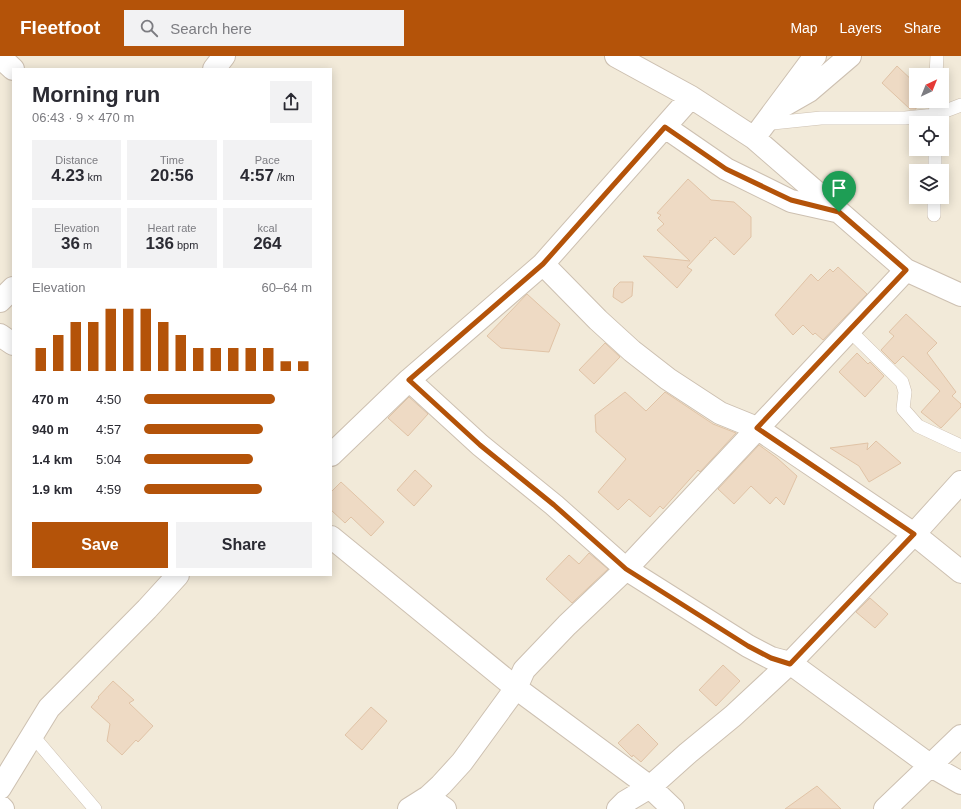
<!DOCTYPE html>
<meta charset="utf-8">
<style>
body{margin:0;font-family:Helvetica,sans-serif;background:#f2f2f3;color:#2b2b33;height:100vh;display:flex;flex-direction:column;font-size:15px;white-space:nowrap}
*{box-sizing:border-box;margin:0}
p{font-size:13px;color:#7c7c81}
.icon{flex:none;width:22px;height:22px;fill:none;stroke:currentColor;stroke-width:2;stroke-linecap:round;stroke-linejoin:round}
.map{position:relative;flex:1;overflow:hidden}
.drawer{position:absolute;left:12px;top:12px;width:320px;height:508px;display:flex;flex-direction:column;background:#fff;border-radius:0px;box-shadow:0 2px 10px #0003}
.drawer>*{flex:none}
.needle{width:26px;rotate:43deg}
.buttons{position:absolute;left:909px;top:12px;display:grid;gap:8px}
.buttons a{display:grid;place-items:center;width:40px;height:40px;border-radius:0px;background:#fff;box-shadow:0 2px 10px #0003;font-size:20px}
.pin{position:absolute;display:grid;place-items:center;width:34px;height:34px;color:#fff;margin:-41px -17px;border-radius:50% 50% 50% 0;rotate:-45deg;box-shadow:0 0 4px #0007}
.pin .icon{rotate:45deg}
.round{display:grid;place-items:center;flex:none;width:42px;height:42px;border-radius:0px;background:#f2f2f3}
.summary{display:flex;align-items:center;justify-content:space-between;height:68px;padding:0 20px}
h1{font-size:22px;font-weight:700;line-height:30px}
.stats{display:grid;grid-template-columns:repeat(3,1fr);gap:6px;height:68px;padding:4px 20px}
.stats div{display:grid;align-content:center;border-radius:0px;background:#f2f2f3;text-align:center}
.stats b{font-size:17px;font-weight:700}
.stats small{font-size:11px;font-weight:400}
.stats p{font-size:11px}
.chart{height:112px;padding:8px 20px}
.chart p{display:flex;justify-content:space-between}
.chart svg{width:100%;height:72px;margin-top:4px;stroke:#b45309;stroke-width:6}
.cta{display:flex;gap:8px;margin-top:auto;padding:8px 20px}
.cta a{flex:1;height:46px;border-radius:0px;background:#b45309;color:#fff;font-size:16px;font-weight:700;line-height:46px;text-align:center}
.cta a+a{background:#f2f2f3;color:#2b2b33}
ul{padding:0 20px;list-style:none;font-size:13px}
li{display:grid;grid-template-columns:64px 48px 1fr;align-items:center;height:30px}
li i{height:10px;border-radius:5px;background:#b45309}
header{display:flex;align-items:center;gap:24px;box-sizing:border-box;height:56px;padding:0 20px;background:#b45309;color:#fff}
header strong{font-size:19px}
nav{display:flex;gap:22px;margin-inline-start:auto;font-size:14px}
.search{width:280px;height:36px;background:#f2f2f3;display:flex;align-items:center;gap:10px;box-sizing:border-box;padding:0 14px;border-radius:0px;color:#7c7c81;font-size:15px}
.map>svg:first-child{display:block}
.residential{fill:#f2ead9;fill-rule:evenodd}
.building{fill:#eedac4;stroke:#e0c3a6}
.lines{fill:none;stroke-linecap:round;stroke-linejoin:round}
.lane-casing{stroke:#cdc0b1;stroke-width:14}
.street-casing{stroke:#cdc0b1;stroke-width:24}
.lane{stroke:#fff;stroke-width:13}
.street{stroke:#fff;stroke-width:22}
.route-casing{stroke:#fff;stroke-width:8}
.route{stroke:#b45309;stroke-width:5}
</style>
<header>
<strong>Fleetfoot</strong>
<div class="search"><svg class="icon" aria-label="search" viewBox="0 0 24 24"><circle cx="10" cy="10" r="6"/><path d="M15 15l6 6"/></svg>Search here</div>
<nav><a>Map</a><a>Layers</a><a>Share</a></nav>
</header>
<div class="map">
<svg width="961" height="753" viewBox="0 0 961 753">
<rect width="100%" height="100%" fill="#fbf7ea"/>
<path class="residential" d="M 0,0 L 961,0 L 961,753 L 0,753 ZM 13,13 L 331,13 L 331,519 L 13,519 ZM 916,19 L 942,19 L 942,45 L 916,45 ZM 916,67 L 942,67 L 942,93 L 916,93 ZM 916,115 L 942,115 L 942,141 L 916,141 Z"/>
<path class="building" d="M 897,10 L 916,28 L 916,53 L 910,53 L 882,27 Z
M 688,123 L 711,144 L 734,146 L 751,161 L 751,181 L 734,199 L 715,181 L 711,185 L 710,184 L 710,186 L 687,211 L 692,214 L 677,232 L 643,200 L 690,205 L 657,174 L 664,168 L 658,162 L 661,159 L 657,157 Z
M 838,211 L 867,238 L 823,284 L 815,277 L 813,279 L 803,269 L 793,279 L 775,259 L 811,218 L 818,225 L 830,213 L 833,216 Z
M 620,226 L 633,226 L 632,240 L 622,247 L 613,241 L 614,232 Z
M 527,238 L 560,268 L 549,296 L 501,292 L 487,280 Z
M 906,258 L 937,287 L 927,297 L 956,336 L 952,340 L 961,348 L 961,351 L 941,372 L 921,356 L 940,335 L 903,300 L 895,308 L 881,294 L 894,280 L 889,276 Z
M 605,287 L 620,301 L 594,328 L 579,314 Z
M 857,297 L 868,308 L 870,306 L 884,320 L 865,341 L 839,316 Z
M 625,336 L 646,355 L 665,336 L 713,368 L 736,377 L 700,416 L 698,414 L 663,453 L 660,450 L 650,461 L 629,443 L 618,454 L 598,436 L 626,403 L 596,376 L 595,359 Z
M 409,341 L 428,358 L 408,380 L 388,362 Z
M 876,385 L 901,407 L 869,426 L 859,410 L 830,392 L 868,387 L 867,394 Z
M 759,389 L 777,402 L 797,420 L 784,449 L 776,441 L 770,448 L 751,430 L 734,448 L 718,433 Z
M 415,414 L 432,430 L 414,450 L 397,434 Z
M 341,426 L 384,466 L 371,480 L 351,461 L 345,467 L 331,454 L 331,436 Z
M 589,497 L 608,513 L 572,547 L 546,523 L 569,499 L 579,508 Z
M 870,542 L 888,558 L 875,572 L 856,556 Z
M 723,609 L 740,625 L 716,650 L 699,634 Z
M 113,625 L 134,644 L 129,647 L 153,670 L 138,686 L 136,684 L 122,699 L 107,685 L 110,668 L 91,651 L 99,642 L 98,641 Z
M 371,651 L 387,665 L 362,694 L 345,679 Z
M 638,668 L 658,688 L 641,706 L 633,699 L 632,701 L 618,687 Z
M 817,730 L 841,753 L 785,753 Z"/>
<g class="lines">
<defs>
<path id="lane" d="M 936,19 L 937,0
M 935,67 L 936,45
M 763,68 L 821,62 L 905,62 L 935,59 L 961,49
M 935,115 L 935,93
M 934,159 L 934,141
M 849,274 L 902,326 L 905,336 L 903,353 L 918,370 L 961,390
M 32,679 L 95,753"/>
<path id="street" d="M 616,0 L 691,41 L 754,82 L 906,214 L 961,239
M 0,1 L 13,13
M 214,13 L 224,0
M 781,51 L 809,35 L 850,0
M 665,71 L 726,113 L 791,145 L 836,155
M 754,82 L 815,0
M 543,208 L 598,264 L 632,295 L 668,323 L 720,357 L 757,372 L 914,478 L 961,516
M 0,245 L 13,232
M 0,279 L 13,288
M 409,324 L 480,389 L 554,449 L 626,513 L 748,590 L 771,602 L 790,607 L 931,710 L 961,727
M 331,399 L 409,324 L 543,208 L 691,41
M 331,481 L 516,632 L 650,731 L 673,753
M 0,732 L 49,652 L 147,553 L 178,519
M 428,741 L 445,753
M 0,750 L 3,753
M 409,753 L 428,741 L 441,729 L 462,706 L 516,632 L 524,614 L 567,569 L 626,513 L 906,214
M 618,753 L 625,746 L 650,731 L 688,697 L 733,660 L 790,607 L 914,478 L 961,426
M 885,753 L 961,680"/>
</defs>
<use href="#lane" class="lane-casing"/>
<use href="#street" class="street-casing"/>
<use href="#lane" class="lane"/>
<use href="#street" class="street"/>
</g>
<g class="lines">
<defs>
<path id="route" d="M 665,71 L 726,113 L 791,144 L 839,156 L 906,214 L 757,372 L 914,478 L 790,608 L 771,602 L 748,590 L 626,513 L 554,449 L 480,389 L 409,324 L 543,208 Z"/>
</defs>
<use href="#route" class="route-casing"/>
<use href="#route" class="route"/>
</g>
</svg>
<div class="buttons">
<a><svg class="needle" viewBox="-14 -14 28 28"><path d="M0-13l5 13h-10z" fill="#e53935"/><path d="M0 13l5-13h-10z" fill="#7c7c81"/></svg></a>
<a><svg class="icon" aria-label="locate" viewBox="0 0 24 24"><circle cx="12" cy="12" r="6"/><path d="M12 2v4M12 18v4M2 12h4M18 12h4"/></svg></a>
<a><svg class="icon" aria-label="layers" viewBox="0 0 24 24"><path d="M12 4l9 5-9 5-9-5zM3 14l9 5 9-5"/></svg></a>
</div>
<div class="pin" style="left:839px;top:156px;background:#1e9e55"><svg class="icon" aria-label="arrive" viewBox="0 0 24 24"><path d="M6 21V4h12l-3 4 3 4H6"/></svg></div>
<section class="drawer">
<div class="summary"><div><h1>Morning run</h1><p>06:43 · 9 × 470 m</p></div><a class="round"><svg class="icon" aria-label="share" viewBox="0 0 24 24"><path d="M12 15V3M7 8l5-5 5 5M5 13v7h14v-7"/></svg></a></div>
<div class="stats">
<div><p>Distance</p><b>4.23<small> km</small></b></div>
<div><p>Time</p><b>20:56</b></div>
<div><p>Pace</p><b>4:57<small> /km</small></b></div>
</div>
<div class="stats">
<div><p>Elevation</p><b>36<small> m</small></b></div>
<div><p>Heart rate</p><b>136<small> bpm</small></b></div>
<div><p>kcal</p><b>264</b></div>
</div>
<div class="chart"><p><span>Elevation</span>60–64 m</p>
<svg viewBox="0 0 160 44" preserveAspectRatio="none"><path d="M5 44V30M15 44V22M25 44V14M35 44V14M45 44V6M55 44V6M65 44V6M75 44V14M85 44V22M95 44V30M105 44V30M115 44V30M125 44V30M135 44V30M145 44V38M155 44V38"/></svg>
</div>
<ul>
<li><b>470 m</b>4:50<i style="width:78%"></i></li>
<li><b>940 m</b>4:57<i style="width:71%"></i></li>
<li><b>1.4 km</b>5:04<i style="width:65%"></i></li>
<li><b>1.9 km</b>4:59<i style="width:70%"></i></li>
</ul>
<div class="cta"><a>Save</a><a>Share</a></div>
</section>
</div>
